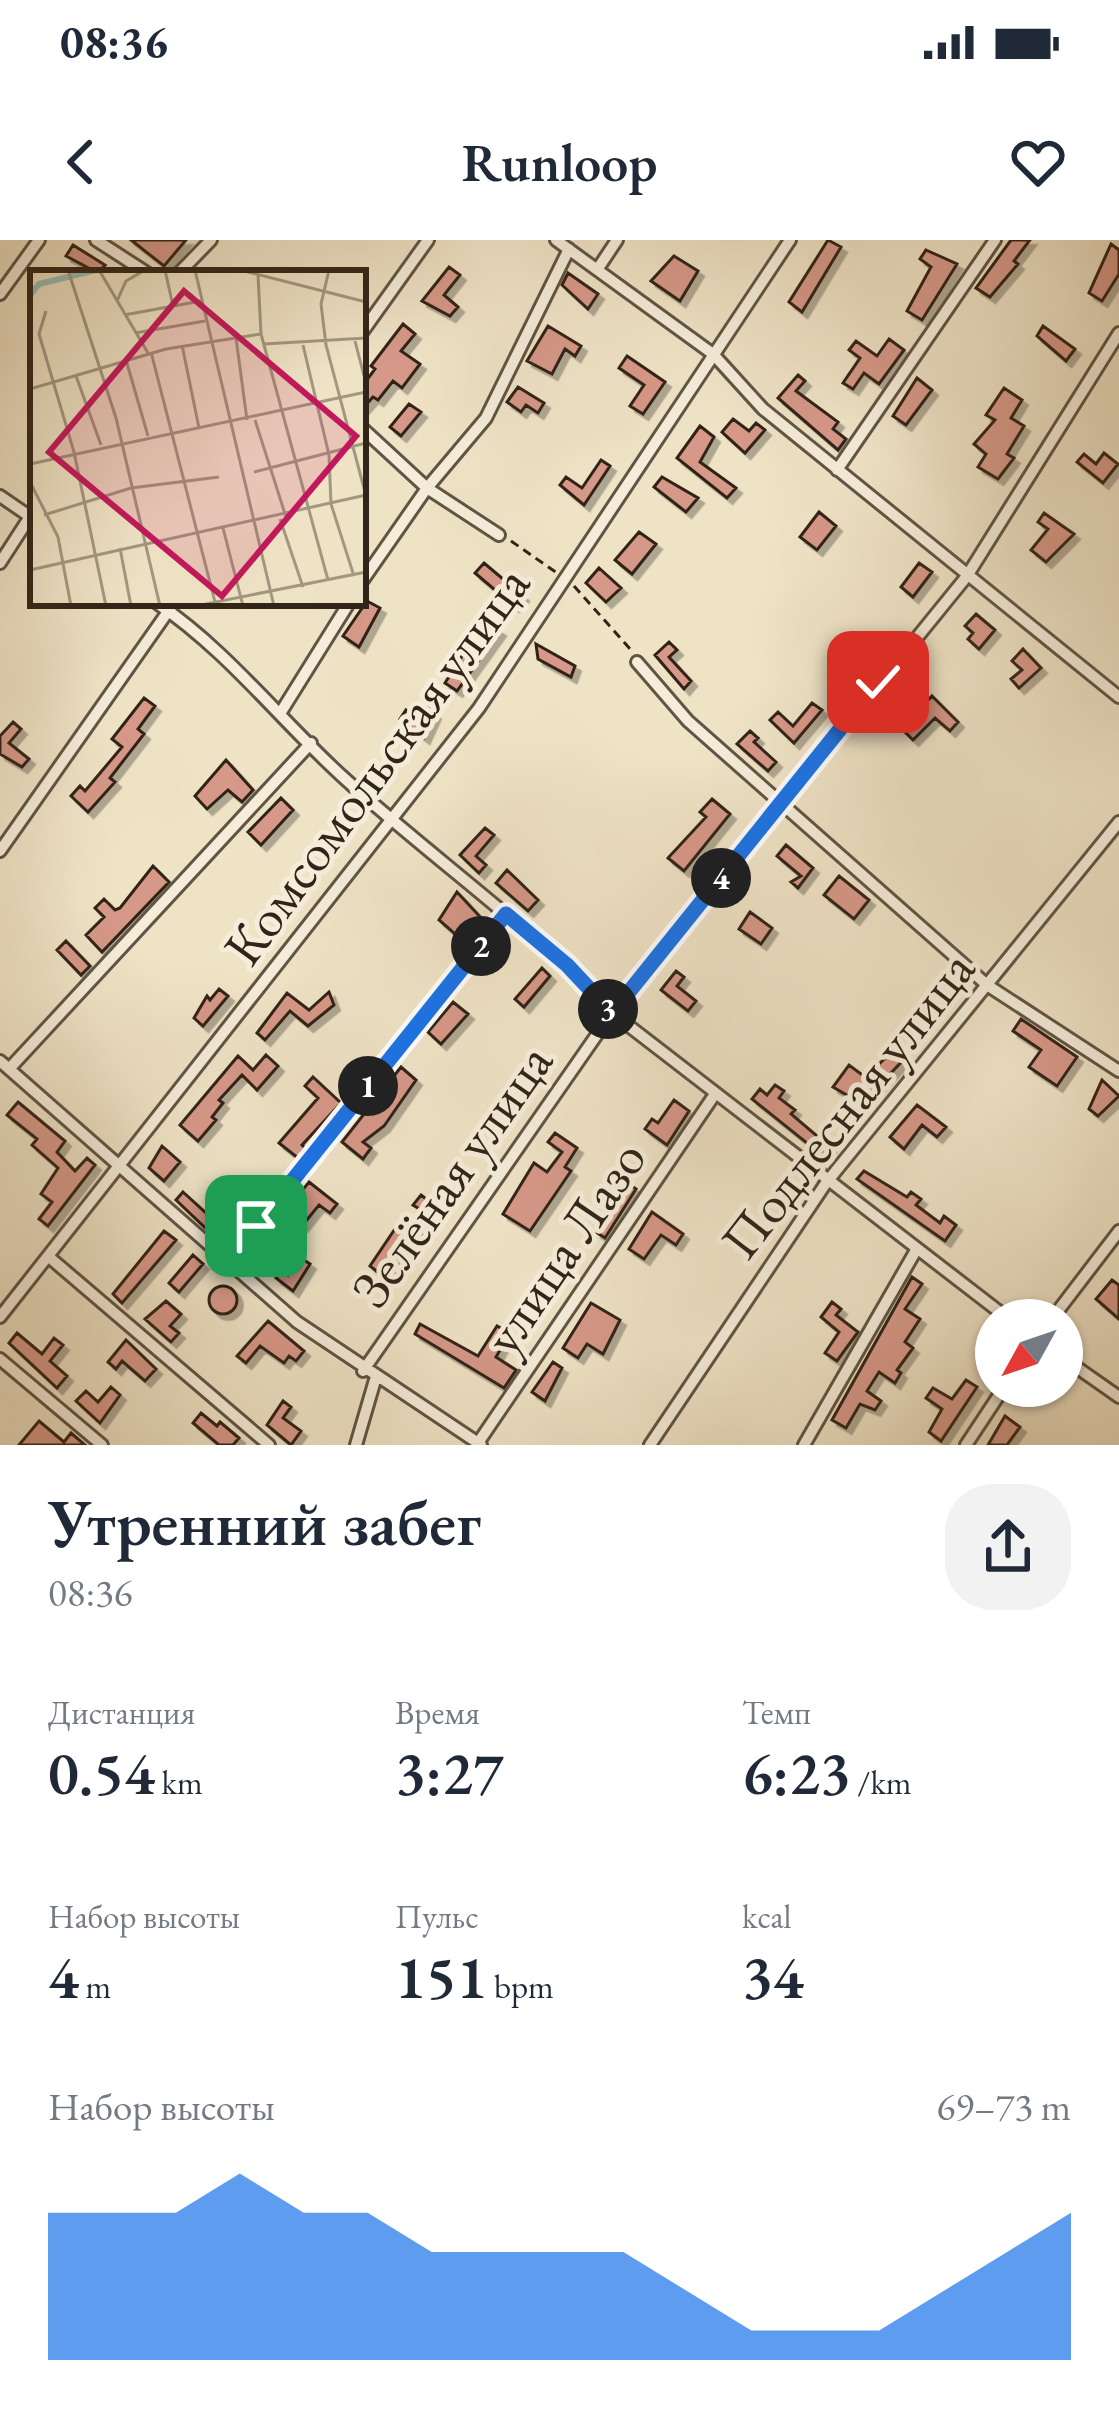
<!DOCTYPE html>
<html lang="ru">
<meta charset="utf-8">
<style>
body{margin:0;font-family:"EB Garamond",serif;background:#f2f2f3;color:#1f2937;height:100vh;display:flex;flex-direction:column;font-size:45px;white-space:nowrap}
*{box-sizing:border-box;margin:0}
p{font-size:39px;color:#747a83}
.icon{flex:none;width:66px;height:66px;fill:none;stroke:currentColor;stroke-width:2;stroke-linecap:round;stroke-linejoin:round}
.map{position:relative;height:1205px;overflow:hidden}
.drawer{display:flex;flex-direction:column;background:#fff;flex:1}
.drawer>*{flex:none}
.needle{width:78px;rotate:230deg}
.fabs{position:absolute;left:975px;top:1059px;display:grid;gap:24px}
.fabs a{display:grid;place-items:center;width:108px;height:108px;border-radius:50%;background:#fff;box-shadow:0 3px 9px #0004;font-size:60px}
.pin{position:absolute;display:grid;place-items:center;width:102px;height:102px;color:#fff;margin:-51px;border-radius:24px;box-shadow:0 6px 18px #0006}
.km{position:absolute;width:60px;height:60px;margin:-30px;border-radius:50%;background:#222;color:#fff;font-size:33px;line-height:60px;text-align:center}
.round{display:grid;place-items:center;flex:none;width:126px;height:126px;border-radius:48px;background:#f2f2f3}
.summary{display:flex;align-items:center;justify-content:space-between;height:204px;padding:0 48px}
h1{font-size:66px;font-weight:600;line-height:90px}
.stats{display:grid;grid-template-columns:repeat(3,1fr);gap:18px;height:204px;padding:12px 48px}
.stats div{display:grid;align-content:center}
.stats b{font-size:60px;font-weight:600}
.stats small{font-size:33px;font-weight:400}
.stats p{font-size:33px}
.chart{height:336px;padding:24px 48px}
.chart p{display:flex;justify-content:space-between}
.chart svg{width:100%;height:216px;margin-top:12px;fill:#1a73e8;opacity:.7}
.status{display:flex;justify-content:space-between;align-items:center;height:84px;padding:0 60px;background:#fff;direction:ltr}
.status svg{height:33px;fill:currentColor}
header{display:flex;justify-content:space-between;align-items:center;height:156px;padding:0 48px;background:#fff;font-size:54px;font-weight:600}
.map>svg:first-child{display:block}
.building{fill:#d69888;stroke:#312418;stroke-width:3;filter:url(#shadow)}
.lines{fill:none;stroke-linecap:round;stroke-linejoin:round}
.street-casing{stroke:#605444;stroke-width:16}
.path{stroke:#312418;stroke-width:3;stroke-dasharray:9 6;stroke-linecap:butt}
.street{stroke:#f5edda;stroke-width:10}
.route-casing{stroke:#fff;stroke-width:24}
.route{stroke:#1a73e8;stroke-width:15}
.labels{text-anchor:middle;stroke-width:10;stroke-linejoin:round;paint-order:stroke}
.street-label{font-size:54px;fill:#312418;stroke:#f5edda}
.inset-river{fill:none;stroke:#9abeb3;stroke-width:6}
.inset-road{fill:none;stroke:#a39780;stroke-width:3}
.view{fill:#c2185b;fill-opacity:0.15;stroke:#c2185b;stroke-width:6}
.inset-edge{fill:none;stroke:#312418;stroke-width:6}
</style>
<div class="status"><b>08:36</b><svg viewBox="0 0 49 12"><path d="M0 12V9h3v3zM5 12V6h3v6zM10 12V3h3v9zM15 12V0h3v12zM26 1h20v11H26zM47 4h2v5h-2z"/></svg></div>
<header><svg class="icon" aria-label="back" viewBox="0 0 24 24"><path d="M15 5l-7 7 7 7"/></svg>Runloop<svg class="icon" aria-label="heart" viewBox="0 0 24 24"><path d="M12 20l-8-8c-3-5 5-10 8-4 3-6 11-1 8 4z"/></svg></header>
<div class="map">
<svg width="1119" height="1205" viewBox="0 0 1119 1205">
<defs>
<filter id="shadow"><feDropShadow dx="5.5" dy="5.5" stdDeviation="0" flood-color="#0004"/></filter>
</defs>
<rect width="100%" height="100%" fill="#efe3c6"/>
<filter id="stains"><feTurbulence type="fractalNoise" baseFrequency=".00167" numOctaves="4"/><feColorMatrix values="0 0 0 0 .2 0 0 0 0 .09 0 0 0 0 .02 0 0 0 .5 -.17"/></filter>
<radialGradient id="worn" r=".72"><stop offset=".6" stop-color="#630" stop-opacity="0"/><stop offset="1" stop-color="#630" stop-opacity=".3"/></radialGradient>
<path class="building" d="M 131,0 L 186,0 L 164,26 Z
M 828,0 L 841,7 L 802,72 L 789,62 Z
M 1011,0 L 1030,0 L 1014,21 L 1018,24 L 990,57 L 976,48 Z
M 1111,4 L 1119,10 L 1119,34 L 1102,61 L 1089,53 Z
M 73,5 L 105,25 L 98,33 L 66,16 Z
M 926,10 L 957,24 L 922,80 L 907,71 L 931,27 L 920,19 Z
M 674,16 L 698,31 L 680,61 L 651,41 Z
M 449,27 L 460,35 L 444,55 L 458,67 L 450,76 L 422,61 Z
M 568,33 L 598,54 L 588,69 L 562,45 Z
M 403,84 L 415,94 L 401,111 L 420,124 L 402,148 L 393,141 L 378,160 L 373,157 L 363,168 L 363,145 L 375,129 L 371,126 Z
M 548,86 L 581,106 L 575,116 L 565,109 L 552,134 L 527,121 Z
M 1043,86 L 1075,109 L 1066,121 L 1037,96 Z
M 889,99 L 904,110 L 879,144 L 864,133 L 853,149 L 843,143 L 860,118 L 849,110 L 856,101 L 877,116 Z
M 627,116 L 665,142 L 643,174 L 630,166 L 644,145 L 619,128 Z
M 798,135 L 805,141 L 796,151 L 838,182 L 833,189 L 846,199 L 838,210 L 778,158 Z
M 917,138 L 932,150 L 906,185 L 893,176 Z
M 518,147 L 544,163 L 538,173 L 526,165 L 521,172 L 507,162 Z
M 1004,148 L 1022,160 L 1011,178 L 1024,186 L 1007,214 L 1014,218 L 998,239 L 978,227 L 986,214 L 974,204 L 995,180 L 986,175 Z
M 409,164 L 421,172 L 401,196 L 390,187 Z
M 733,179 L 749,191 L 756,183 L 765,190 L 745,213 L 722,192 Z
M 700,186 L 714,197 L 700,222 L 736,248 L 727,258 L 677,218 Z
M 1104,213 L 1118,224 L 1103,243 L 1077,222 L 1084,214 L 1096,224 Z
M 601,220 L 610,226 L 584,265 L 560,245 L 566,237 L 582,248 Z
M 662,237 L 698,258 L 686,272 L 654,247 Z
M 819,272 L 836,286 L 817,310 L 800,297 Z
M 1044,273 L 1074,294 L 1046,322 L 1031,310 L 1048,289 L 1038,282 Z
M 639,292 L 656,304 L 632,334 L 615,320 Z
M 484,323 L 523,356 L 514,366 L 475,333 Z
M 919,323 L 932,332 L 913,357 L 901,347 Z
M 599,328 L 621,348 L 606,362 L 586,343 Z
M 367,361 L 380,368 L 359,407 L 343,396 Z
M 976,374 L 995,390 L 979,409 L 968,399 L 973,393 L 965,386 Z
M 484,381 L 500,391 L 457,451 L 445,443 Z
M 669,402 L 677,410 L 669,417 L 691,441 L 684,449 L 655,415 Z
M 536,404 L 575,426 L 571,437 L 538,419 Z
M 1023,409 L 1041,428 L 1019,448 L 1011,439 L 1022,430 L 1012,421 Z
M 932,456 L 958,482 L 950,491 L 935,478 L 913,500 L 901,488 Z
M 144,458 L 155,466 L 138,489 L 144,494 L 110,538 L 115,542 L 88,572 L 71,556 L 80,546 L 85,551 L 122,507 L 112,499 Z
M 812,463 L 822,470 L 794,503 L 770,480 L 778,472 L 793,486 Z
M 425,466 L 435,474 L 424,498 L 400,479 L 406,470 L 416,478 Z
M 13,482 L 21,489 L 9,503 L 29,519 L 22,527 L 0,514 L 0,496 Z
M 750,491 L 758,498 L 754,502 L 776,522 L 768,531 L 737,504 Z
M 226,520 L 253,550 L 242,562 L 228,550 L 207,569 L 195,556 Z
M 281,558 L 293,570 L 261,605 L 248,592 Z
M 712,559 L 730,574 L 684,631 L 668,618 L 706,577 L 700,572 Z
M 485,588 L 494,595 L 476,616 L 486,625 L 479,633 L 460,615 Z
M 786,605 L 813,628 L 798,648 L 791,642 L 801,636 L 777,616 Z
M 153,626 L 169,642 L 102,712 L 86,695 L 104,677 L 95,668 L 104,659 L 115,670 L 120,668 Z
M 507,630 L 538,660 L 528,671 L 496,643 Z
M 839,636 L 869,660 L 854,679 L 824,655 Z
M 457,652 L 483,680 L 463,701 L 439,680 Z
M 750,672 L 772,688 L 761,704 L 739,689 Z
M 66,701 L 90,726 L 81,735 L 57,710 Z
M 542,728 L 550,736 L 524,767 L 515,759 Z
M 676,731 L 684,737 L 677,746 L 696,761 L 688,771 L 661,750 Z
M 219,749 L 228,756 L 203,786 L 194,778 L 207,756 L 210,760 Z
M 329,752 L 334,765 L 308,786 L 290,771 L 265,800 L 257,793 L 287,753 L 309,770 Z
M 453,762 L 468,774 L 441,804 L 428,792 Z
M 1021,779 L 1077,817 L 1057,846 L 1029,827 L 1041,810 L 1013,791 Z
M 895,809 L 905,818 L 862,864 L 833,847 L 849,825 L 865,837 Z
M 266,815 L 278,826 L 257,850 L 242,835 L 219,860 L 223,863 L 212,877 L 216,880 L 198,901 L 180,885 L 238,816 L 253,830 Z
M 401,827 L 416,840 L 384,886 L 363,902 L 371,908 L 363,919 L 342,902 Z
M 313,837 L 341,863 L 302,905 L 305,908 L 298,918 L 279,903 L 318,858 L 305,846 Z
M 1102,840 L 1119,856 L 1098,876 L 1089,869 Z
M 775,845 L 784,851 L 779,858 L 795,870 L 791,874 L 830,907 L 823,916 L 752,859 L 760,849 L 767,855 Z
M 674,860 L 689,871 L 667,905 L 645,889 L 652,879 L 658,883 Z
M 18,862 L 65,901 L 57,912 L 75,931 L 87,918 L 95,925 L 48,986 L 39,979 L 52,962 L 41,954 L 58,928 L 32,905 L 37,899 L 7,875 Z
M 917,865 L 946,887 L 937,897 L 922,885 L 904,909 L 890,897 Z
M 555,893 L 577,908 L 565,927 L 571,931 L 530,991 L 503,974 L 534,923 L 547,932 L 562,912 L 548,902 Z
M 162,906 L 180,922 L 164,941 L 149,928 Z
M 864,931 L 907,957 L 911,952 L 921,959 L 916,965 L 940,983 L 944,976 L 956,985 L 945,1001 L 857,939 Z
M 309,942 L 337,964 L 330,973 L 319,965 L 302,986 L 285,972 Z
M 630,945 L 636,949 L 605,998 L 596,992 Z
M 183,952 L 216,982 L 223,974 L 230,981 L 215,997 L 176,960 Z
M 421,955 L 439,969 L 387,1025 L 392,1029 L 385,1038 L 370,1026 L 399,983 L 406,989 L 421,970 L 413,965 Z
M 652,972 L 683,994 L 676,1005 L 661,995 L 644,1019 L 629,1009 Z
M 164,991 L 176,1000 L 122,1063 L 113,1054 Z
M 193,1015 L 203,1024 L 179,1052 L 169,1043 Z
M 301,1018 L 310,1024 L 293,1051 L 276,1038 L 282,1030 L 288,1035 Z
M 912,1037 L 922,1044 L 905,1069 L 920,1079 L 905,1102 L 913,1108 L 897,1130 L 901,1133 L 895,1143 L 879,1132 L 867,1151 L 881,1161 L 875,1170 L 860,1164 L 846,1188 L 832,1180 Z
M 1112,1040 L 1119,1045 L 1119,1079 L 1096,1059 Z
M209 1060a14 14 0 1 1 28 0a14 14 0 1 1-28 0Z
M 166,1061 L 181,1074 L 170,1086 L 179,1093 L 171,1102 L 145,1079 Z
M 832,1062 L 841,1069 L 836,1075 L 858,1092 L 837,1121 L 825,1113 L 839,1092 L 821,1077 Z
M 591,1063 L 620,1080 L 603,1114 L 587,1104 L 578,1118 L 563,1108 Z
M 268,1081 L 304,1111 L 296,1121 L 289,1116 L 284,1123 L 260,1106 L 246,1123 L 237,1116 Z
M 420,1084 L 478,1116 L 497,1086 L 510,1093 L 496,1117 L 516,1130 L 504,1148 L 415,1094 Z
M 17,1093 L 42,1114 L 54,1098 L 63,1105 L 50,1121 L 67,1136 L 57,1148 L 9,1103 Z
M 126,1100 L 156,1129 L 145,1141 L 122,1121 L 116,1129 L 108,1122 Z
M 553,1122 L 562,1128 L 545,1161 L 532,1152 Z
M 966,1140 L 977,1147 L 941,1201 L 929,1192 L 942,1169 L 926,1158 L 933,1148 L 952,1159 Z
M 111,1147 L 120,1155 L 100,1183 L 76,1161 L 86,1151 L 98,1162 Z
M 283,1161 L 291,1167 L 283,1178 L 301,1191 L 291,1205 L 267,1185 Z
M 201,1173 L 217,1186 L 220,1182 L 239,1198 L 233,1205 L 219,1205 L 193,1183 Z
M 1005,1176 L 1020,1187 L 1007,1205 L 988,1205 Z
M 39,1181 L 64,1202 L 71,1193 L 85,1205 L 19,1205 Z"/>
<g class="lines">
<defs>
<path id="street" d="M 96,0 L 147,33
M 556,0 L 713,114 L 763,169 L 1119,457
M 599,27 L 617,0
M 179,33 L 211,0
M 0,54 L 39,0
M 363,91 L 428,0
M 363,189 L 427,248 L 499,295
M 837,230 L 995,0
M 0,256 L 32,278
M 0,323 L 33,272
M 363,340 L 427,248 L 486,178 L 569,9
M 157,363 C 228,411 281,481 344,538 C 432,618 530,686 612,773 L 1010,1080
M 637,422 L 688,481 L 987,745 L 1119,831
M 281,472 L 349,363
M 0,611 L 174,363
M 0,821 L 297,1082 L 481,1205
M 9,829 L 311,503
M 49,1017 L 269,1205
M 225,1024 L 506,674
M 0,1077 L 479,468 L 790,0
M 1051,1080 L 1119,991
M 1062,1117 L 1119,1157
M 0,1119 L 102,1205
M 363,1131 L 612,773 L 967,336 L 1119,93
M 478,1203 L 715,854
M 356,1205 L 375,1140
M 650,1205 L 826,943 L 1119,582
M 804,1205 L 915,1012
M 966,1205 L 1005,1146"/>
</defs>
<use href="#street" class="street-casing"/>
<path class="path" d="M 511,301 L 557,333
M 574,346 L 631,410"/>
<use href="#street" class="street"/>
</g>
<g class="lines">
<defs>
<path id="route" d="M 256,986 L 506,674 L 567,725 L 612,773 L 878,442"/>
</defs>
<use href="#route" class="route-casing"/>
<use href="#route" class="route"/>
</g>
<g class="labels">
<g class="street-label">
<text transform="translate(376 525) rotate(-54)" y="19">Комсомольская улица</text>
<text transform="translate(847 864) rotate(-52)" y="19">Подлесная улица</text>
<text transform="translate(451 935) rotate(-55)" y="19">Зелёная улица</text>
<text transform="translate(564 1007) rotate(-56)" y="19">улица Лазо</text>
</g>
</g>
<g transform="translate(30 30)">
<rect width="336" height="336" fill="#efe3c6"/>
<path class="inset-river" d="M 0,25 L 9,14 L 66,0"/>
<path class="inset-road" d="M 38,0 L 86,148 L 130,336M 69,0 L 118,83M 135,0 L 143,36M 165,0 L 244,336M 210,0 L 336,32M 299,0 L 291,34 L 296,75 L 336,226M 228,5 L 231,64 L 298,310M 87,31 L 96,11 L 115,0M 16,41 L 9,64 L 44,182 L 76,336M 94,45 L 171,31M 105,63 L 175,51M 206,68 L 217,150M 325,71 L 334,106M 234,74 L 336,68M 152,75 L 169,158M 273,75 L 299,185 L 301,234 L 324,306M 121,82 L 186,336M 96,90 L 118,166M 46,106 L 71,175M 0,119 L 136,79 L 231,64M 225,150 L 256,247M 0,194 L 336,122M 224,202 L 336,173M 0,212 L 28,267 L 41,336M 14,245 L 101,218 L 189,207M 250,249 L 273,317M 193,258 L 213,336M 90,278 L 101,336M 0,300 L 336,225M 166,336 L 336,302"/>
<path class="view" d="M 154,21 L 326,166 L 192,326 L 19,182 Z"/>
<rect width="336" height="336" class="inset-edge"/>
</g>
<rect width="100%" height="100%" filter="url(#stains)"/>
<rect width="100%" height="100%" fill="url(#worn)"/>
</svg>
<div class="fabs">
<a><svg class="needle" viewBox="-14 -14 28 28"><path d="M0-13l5 13h-10z" fill="#e53935"/><path d="M0 13l5-13h-10z" fill="#747a83"/></svg></a>
</div>
<div class="pin" style="left:256px;top:986px;background:#1e9e55"><svg class="icon" aria-label="arrive" viewBox="0 0 24 24"><path d="M6 21V4h12l-3 4 3 4H6"/></svg></div>
<div class="pin" style="left:878px;top:442px;background:#d93025"><svg class="icon" aria-label="check" viewBox="0 0 24 24"><path d="M5 12l5 5 9-10"/></svg></div>
<b class="km" style="left:368px;top:846px">1</b>
<b class="km" style="left:481px;top:706px">2</b>
<b class="km" style="left:608px;top:769px">3</b>
<b class="km" style="left:721px;top:638px">4</b>
</div>
<section class="drawer">
<div class="summary"><div><h1>Утренний забег</h1><p>08:36</p></div><a class="round"><svg class="icon" aria-label="share" viewBox="0 0 24 24"><path d="M12 15V3M7 8l5-5 5 5M5 13v7h14v-7"/></svg></a></div>
<div class="stats">
<div><p>Дистанция</p><b>0.54<small> km</small></b></div>
<div><p>Время</p><b>3:27</b></div>
<div><p>Темп</p><b>6:23<small> /km</small></b></div>
</div>
<div class="stats">
<div><p>Набор высоты</p><b>4<small> m</small></b></div>
<div><p>Пульс</p><b>151<small> bpm</small></b></div>
<div><p>kcal</p><b>34</b></div>
</div>
<div class="chart"><p><span>Набор высоты</span>69–73 m</p>
<svg viewBox="0 0 160 44" preserveAspectRatio="none"><path d="M0 44V14L10 14L20 14L30 6L40 14L50 14L60 22L70 22L80 22L90 22L100 30L110 38L120 38L130 38L140 30L150 22L160 14V44z"/></svg>
</div>
</section>
